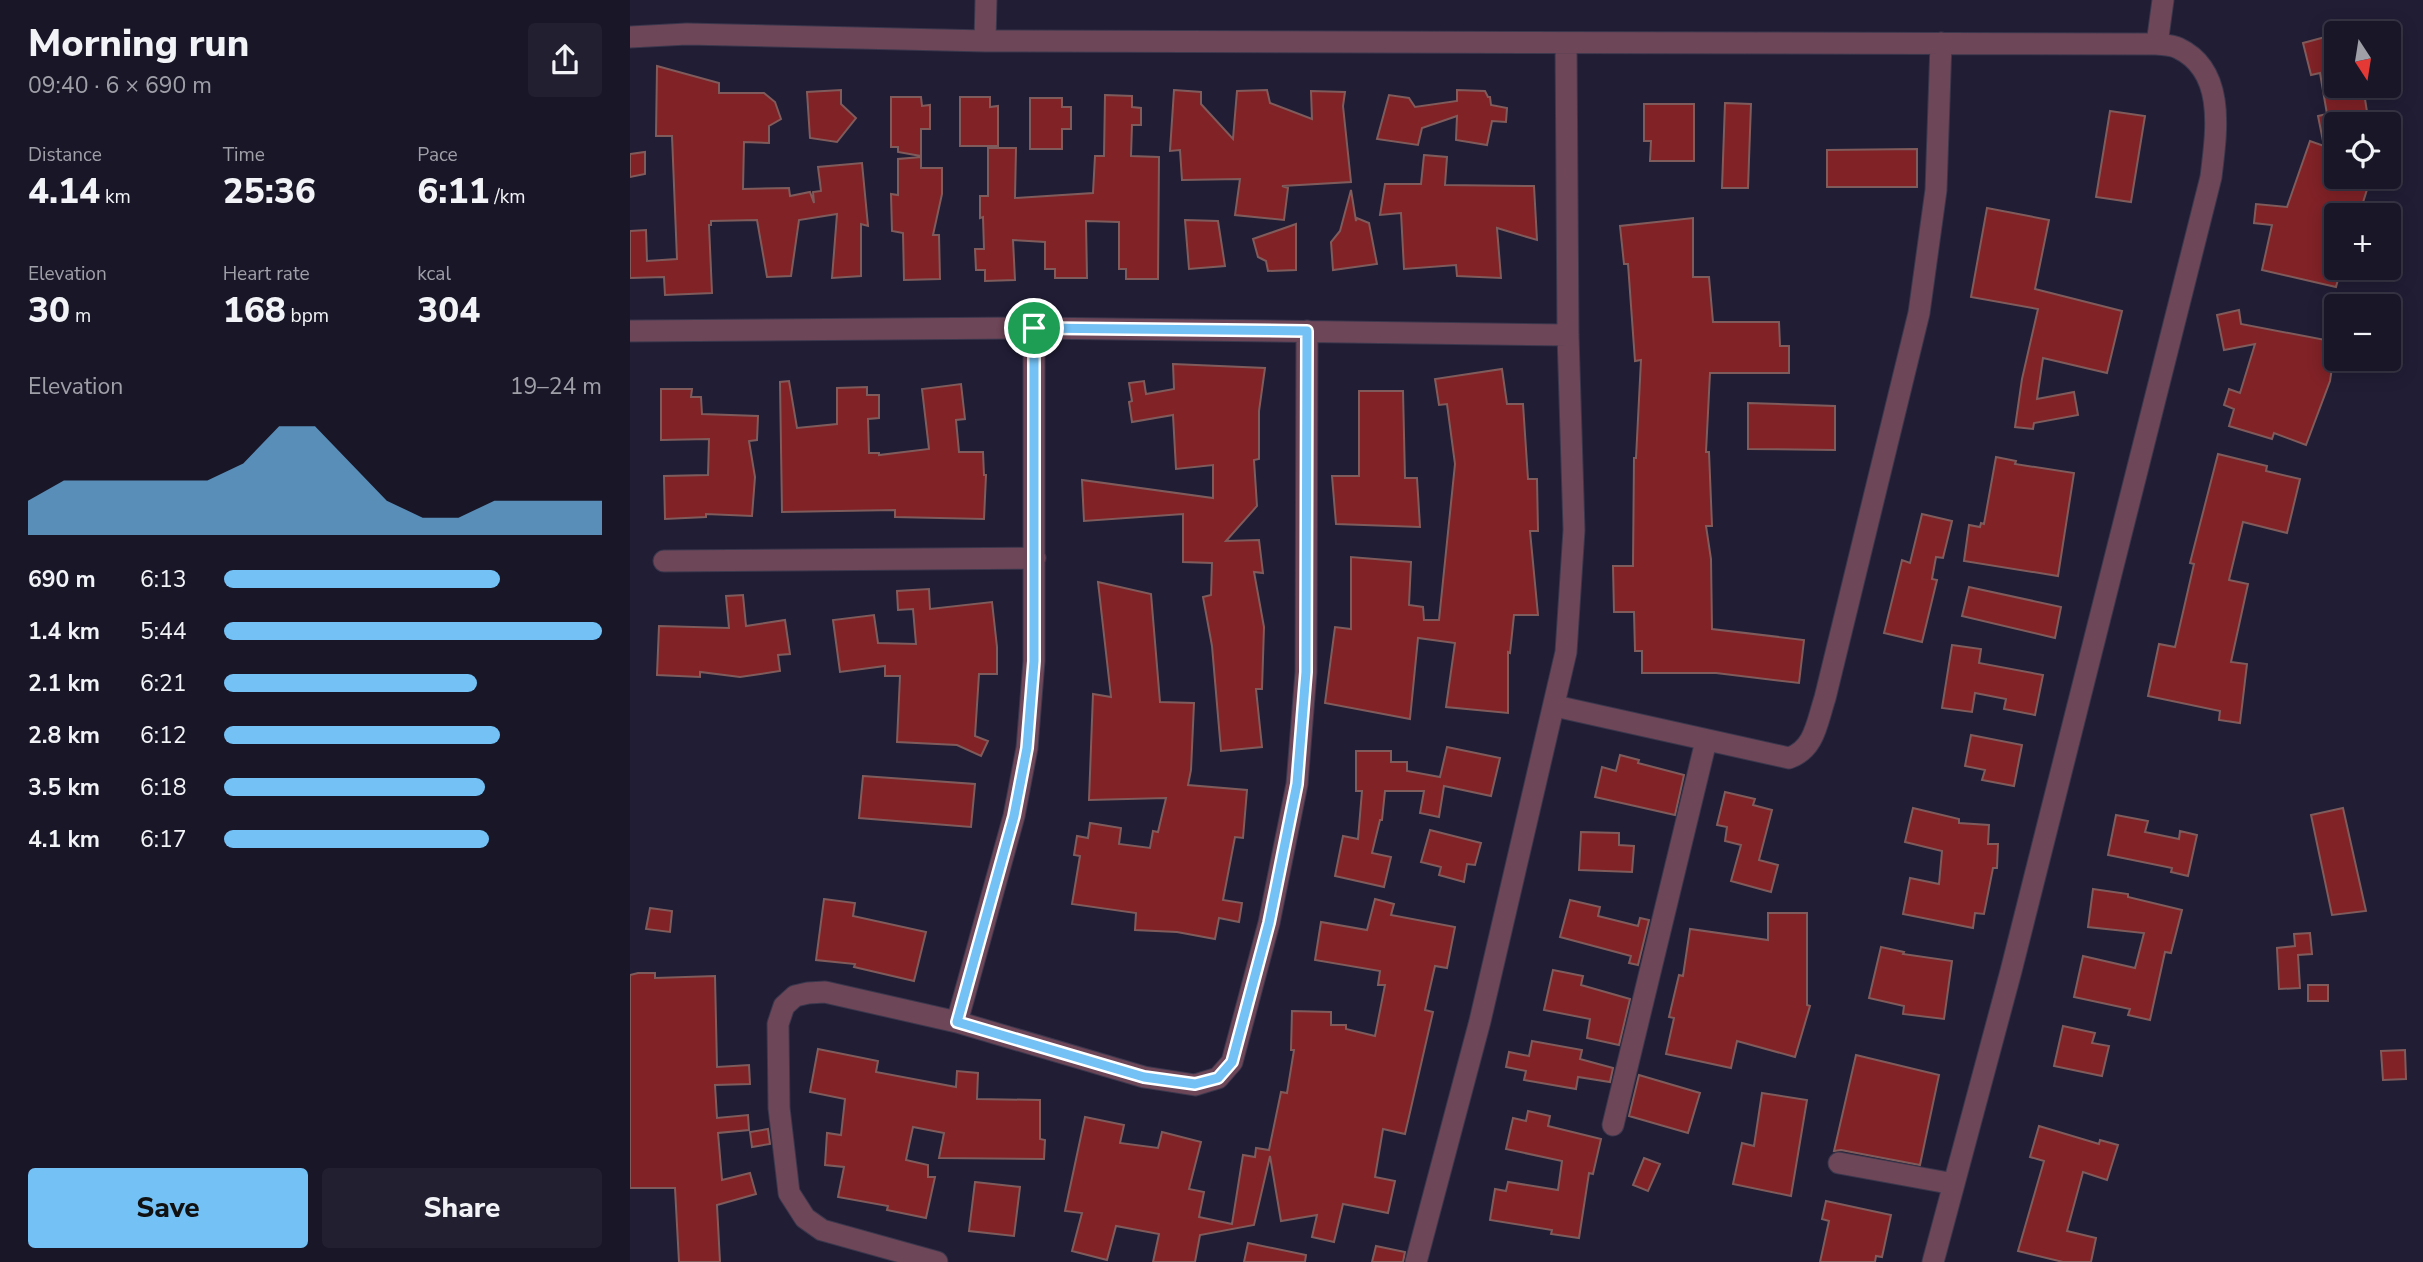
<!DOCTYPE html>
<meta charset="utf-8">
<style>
body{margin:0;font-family:"Nunito Sans",sans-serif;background:#221f30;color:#f1f3f6;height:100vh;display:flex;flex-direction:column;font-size:26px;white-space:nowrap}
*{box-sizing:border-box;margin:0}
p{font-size:23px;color:#9f9fa8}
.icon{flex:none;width:38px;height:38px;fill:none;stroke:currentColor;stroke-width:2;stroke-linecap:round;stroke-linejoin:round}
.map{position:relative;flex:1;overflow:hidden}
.drawer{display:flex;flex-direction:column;background:#191628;width:630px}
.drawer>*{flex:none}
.needle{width:46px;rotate:168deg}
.buttons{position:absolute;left:1694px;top:21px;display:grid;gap:14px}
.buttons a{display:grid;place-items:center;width:77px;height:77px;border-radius:7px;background:#191628;box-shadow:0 4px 18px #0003,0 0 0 2px #373545;font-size:35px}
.pin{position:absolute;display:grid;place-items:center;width:60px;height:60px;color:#fff;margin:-30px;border:4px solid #fff;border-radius:50%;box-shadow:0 2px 7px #0007}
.round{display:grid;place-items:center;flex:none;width:74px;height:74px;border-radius:7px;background:#221f30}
.summary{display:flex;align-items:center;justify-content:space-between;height:119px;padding:0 28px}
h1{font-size:38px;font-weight:800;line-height:52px}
.metrics{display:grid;grid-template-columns:repeat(3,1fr);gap:10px;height:119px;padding:7px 28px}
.metrics div{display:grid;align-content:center}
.metrics b{font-size:35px;font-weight:800}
.metrics small{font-size:19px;font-weight:400}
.metrics p{font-size:19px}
.chart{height:196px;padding:14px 28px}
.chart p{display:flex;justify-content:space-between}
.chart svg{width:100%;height:126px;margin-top:7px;fill:#73c1f5;opacity:.7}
.action{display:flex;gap:14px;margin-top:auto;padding:14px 28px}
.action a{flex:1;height:80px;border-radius:7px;background:#73c1f5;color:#111;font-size:28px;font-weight:800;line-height:80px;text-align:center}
.action a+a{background:#221f30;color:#f1f3f6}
ul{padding:0 28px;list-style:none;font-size:23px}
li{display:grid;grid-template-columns:112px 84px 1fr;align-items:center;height:52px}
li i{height:18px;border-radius:9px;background:#73c1f5}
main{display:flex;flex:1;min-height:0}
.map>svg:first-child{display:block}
.building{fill:#812227;stroke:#7f5c5b;stroke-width:2}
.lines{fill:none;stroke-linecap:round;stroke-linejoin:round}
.street-casing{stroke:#3a374d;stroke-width:23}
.street{stroke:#6d4658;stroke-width:21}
.route-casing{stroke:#fff;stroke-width:14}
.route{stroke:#73c1f5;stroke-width:9}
</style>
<main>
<section class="drawer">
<div class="summary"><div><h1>Morning run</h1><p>09:40 · 6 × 690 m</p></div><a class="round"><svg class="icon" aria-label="share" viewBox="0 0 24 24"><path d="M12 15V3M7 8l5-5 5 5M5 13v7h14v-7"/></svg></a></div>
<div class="metrics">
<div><p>Distance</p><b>4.14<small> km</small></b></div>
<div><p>Time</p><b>25:36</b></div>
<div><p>Pace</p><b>6:11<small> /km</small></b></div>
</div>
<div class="metrics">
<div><p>Elevation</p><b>30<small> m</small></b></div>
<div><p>Heart rate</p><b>168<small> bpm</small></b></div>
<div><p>kcal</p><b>304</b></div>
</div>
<div class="chart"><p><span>Elevation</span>19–24 m</p>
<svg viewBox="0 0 160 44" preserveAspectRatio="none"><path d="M0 44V32L10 25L20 25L30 25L40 25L50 25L60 19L70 6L80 6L90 19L100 32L110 38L120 38L130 32L140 32L150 32L160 32V44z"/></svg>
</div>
<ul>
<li><b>690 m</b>6:13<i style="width:73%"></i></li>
<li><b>1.4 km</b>5:44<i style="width:100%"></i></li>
<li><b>2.1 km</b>6:21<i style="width:67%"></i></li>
<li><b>2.8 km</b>6:12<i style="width:73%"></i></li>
<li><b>3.5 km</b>6:18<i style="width:69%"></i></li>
<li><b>4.1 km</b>6:17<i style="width:70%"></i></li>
</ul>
<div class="action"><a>Save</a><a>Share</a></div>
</section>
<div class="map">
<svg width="1793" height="1262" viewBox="0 0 1793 1262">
<rect width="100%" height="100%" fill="#211d35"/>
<path class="building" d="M 1706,34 L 1706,98 L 1734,93 L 1739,124 L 1706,124 L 1706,177 L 1741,177 L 1729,215 L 1706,215 L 1706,268 L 1711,268 L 1706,287 L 1632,270 L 1642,225 L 1624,223 L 1626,204 L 1657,207 L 1680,141 L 1694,146 L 1688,116 L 1697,114 L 1690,73 L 1681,75 L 1673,43 Z
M 27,66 L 89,83 L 89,93 L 134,93 L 145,102 L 151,119 L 139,126 L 139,143 L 114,142 L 113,189 L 159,188 L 160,196 L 180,192 L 184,203 L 183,192 L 191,191 L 188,167 L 232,163 L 238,226 L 231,224 L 231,276 L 202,278 L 207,214 L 169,220 L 161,276 L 137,277 L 127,220 L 81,221 L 81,225 L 79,225 L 82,293 L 35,295 L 34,277 L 0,278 L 0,231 L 16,230 L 17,261 L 47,259 L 42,136 L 26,136 Z
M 211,90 L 211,104 L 226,118 L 207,142 L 180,138 L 177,92 Z
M 544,90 L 571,92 L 571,104 L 603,139 L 607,91 L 637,90 L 640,103 L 682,119 L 681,91 L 715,92 L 713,106 L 721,182 L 652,186 L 658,188 L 654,220 L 605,215 L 610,179 L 552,180 L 550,150 L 540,151 Z
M 827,90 L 855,91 L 858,97 L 860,97 L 861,105 L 877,108 L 876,122 L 862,121 L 857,145 L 826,140 L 827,116 L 792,128 L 788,145 L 747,139 L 759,95 L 779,98 L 785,107 L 827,101 Z
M 475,95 L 502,96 L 502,107 L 511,108 L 511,125 L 502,125 L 501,156 L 529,157 L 528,279 L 496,279 L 496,269 L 489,269 L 489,222 L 456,221 L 457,278 L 425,278 L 425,269 L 415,269 L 415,242 L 383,240 L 385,280 L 355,281 L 355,270 L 346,270 L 345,249 L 354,249 L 353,217 L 350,218 L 350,196 L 358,196 L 358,148 L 386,148 L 385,198 L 463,193 L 465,156 L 474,156 Z
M 261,97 L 291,97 L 292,106 L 300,105 L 300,129 L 291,129 L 291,156 L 268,152 L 268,147 L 261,147 Z
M 330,97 L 360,97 L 360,107 L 368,106 L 368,146 L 330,146 Z
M 400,98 L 432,98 L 432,107 L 441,107 L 441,129 L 432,129 L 432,149 L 400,149 Z
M 1095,103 L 1121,104 L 1118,188 L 1092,188 Z
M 1014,104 L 1064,104 L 1064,161 L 1020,161 L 1021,141 L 1014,141 Z
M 1480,111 L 1515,116 L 1501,202 L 1466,197 Z
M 1287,149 L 1287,187 L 1197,187 L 1197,150 Z
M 15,152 L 15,174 L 0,177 L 0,154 Z
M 794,155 L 817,157 L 815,185 L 904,186 L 907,240 L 867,228 L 871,278 L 827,276 L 826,265 L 774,269 L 771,213 L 750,215 L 755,184 L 791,184 Z
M 291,157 L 291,168 L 312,168 L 312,194 L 303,235 L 309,235 L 310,279 L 274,280 L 273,233 L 262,231 L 261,194 L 268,195 L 268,159 Z
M 721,190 L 726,221 L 727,218 L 739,223 L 747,264 L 703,270 L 701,242 L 710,231 Z
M 1357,208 L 1419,220 L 1405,289 L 1492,311 L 1477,373 L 1413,358 L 1407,399 L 1444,392 L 1448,415 L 1404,423 L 1403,429 L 1385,427 L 1392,379 L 1408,309 L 1341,297 Z
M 1063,218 L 1063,277 L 1079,277 L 1083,322 L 1149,322 L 1150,346 L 1159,346 L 1159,373 L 1080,373 L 1076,452 L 1079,452 L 1082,526 L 1076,526 L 1081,559 L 1082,629 L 1174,640 L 1169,683 L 1086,673 L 1012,673 L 1012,651 L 1005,651 L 1004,612 L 984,612 L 983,566 L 1003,566 L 1004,458 L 1006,458 L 1011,360 L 1005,361 L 998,264 L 994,264 L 990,226 Z
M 555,220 L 588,221 L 595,266 L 559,269 Z
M 666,224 L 666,270 L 638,271 L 636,261 L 628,257 L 623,239 Z
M 1609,310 L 1611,324 L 1706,342 L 1700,381 L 1676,445 L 1644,433 L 1642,439 L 1599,426 L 1604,409 L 1594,405 L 1599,389 L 1610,393 L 1625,344 L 1594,350 L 1587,315 Z
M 543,364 L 635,368 L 629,411 L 629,459 L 624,460 L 627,506 L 596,541 L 629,540 L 633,573 L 624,572 L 634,627 L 632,689 L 626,689 L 632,747 L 591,751 L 582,646 L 573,597 L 581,595 L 582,563 L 553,562 L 553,514 L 454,521 L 452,480 L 583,498 L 583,465 L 546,469 L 543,415 L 502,422 L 499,402 L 502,401 L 499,383 L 514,381 L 516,394 L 544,389 Z
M 872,369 L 877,404 L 893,404 L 898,479 L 907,479 L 908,531 L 900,531 L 908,615 L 884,615 L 880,653 L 878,652 L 878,713 L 816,707 L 825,643 L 788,638 L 780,719 L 695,703 L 705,627 L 721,629 L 721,557 L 781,562 L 779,605 L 793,607 L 794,620 L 809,620 L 825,464 L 817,404 L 809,405 L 805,379 Z
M 159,381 L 167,428 L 207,424 L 207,388 L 237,387 L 237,395 L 249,395 L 249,418 L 238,419 L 239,453 L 249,453 L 249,455 L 299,449 L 292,389 L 331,384 L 335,419 L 326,420 L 329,452 L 353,452 L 354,475 L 356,475 L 354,519 L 265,517 L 265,510 L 152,512 L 150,382 Z
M 31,389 L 62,389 L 61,397 L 71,397 L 72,414 L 128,416 L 127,440 L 119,441 L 125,477 L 122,516 L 76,514 L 76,517 L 35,519 L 34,476 L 78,475 L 79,439 L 31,440 Z
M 729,391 L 773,391 L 775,478 L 787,478 L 790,527 L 706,524 L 702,476 L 729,476 Z
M 1118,403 L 1205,406 L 1205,450 L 1118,449 Z
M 1588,454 L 1637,466 L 1636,471 L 1670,479 L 1657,533 L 1613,522 L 1599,580 L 1618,584 L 1601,662 L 1617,664 L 1610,723 L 1589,720 L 1590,711 L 1518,696 L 1529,644 L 1545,647 L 1564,564 L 1560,563 Z
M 1366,457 L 1386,461 L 1385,464 L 1444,473 L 1428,576 L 1334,561 L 1339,525 L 1350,527 L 1351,523 L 1354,524 Z
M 1292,514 L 1322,521 L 1313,558 L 1306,557 L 1302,579 L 1307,580 L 1292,642 L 1254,633 L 1272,560 L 1280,563 Z
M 468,582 L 521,594 L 530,702 L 564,703 L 561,770 L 558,785 L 617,790 L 613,838 L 605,837 L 593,900 L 612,903 L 609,922 L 589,918 L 585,939 L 547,932 L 505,930 L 506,913 L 442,904 L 450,856 L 444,855 L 447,836 L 458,838 L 460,823 L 491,828 L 489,844 L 520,848 L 523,831 L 528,832 L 536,798 L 459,800 L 463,694 L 481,697 Z
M 1339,587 L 1431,607 L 1425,638 L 1332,616 Z
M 299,589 L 300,609 L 362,602 L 367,647 L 367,674 L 349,674 L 345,736 L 358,741 L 351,756 L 327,745 L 267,742 L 270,676 L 255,676 L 255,666 L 210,672 L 203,620 L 244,615 L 248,643 L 286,644 L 283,609 L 268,610 L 267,591 Z
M 113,595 L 116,626 L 155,620 L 160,654 L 148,655 L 150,671 L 110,677 L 70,672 L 70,677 L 27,675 L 29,626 L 99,628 L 96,596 Z
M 1322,645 L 1351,649 L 1349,663 L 1413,675 L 1405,715 L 1374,709 L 1376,699 L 1345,693 L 1342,712 L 1312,708 Z
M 1341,735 L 1392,745 L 1384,786 L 1352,780 L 1355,770 L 1335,766 Z
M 817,747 L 870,758 L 861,796 L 814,786 L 809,817 L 790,813 L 794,791 L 755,791 L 752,820 L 750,820 L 742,853 L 761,857 L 754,887 L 705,876 L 713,836 L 728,839 L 732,791 L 726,791 L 726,751 L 761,751 L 761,762 L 777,762 L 777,771 L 810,777 Z
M 990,755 L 1009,760 L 1008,763 L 1054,775 L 1045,815 L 965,797 L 972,767 L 986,771 Z
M 233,776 L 345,784 L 341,827 L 229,818 Z
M 1095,792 L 1125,799 L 1123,805 L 1142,810 L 1129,860 L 1148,865 L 1141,892 L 1101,881 L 1111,845 L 1095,841 L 1097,827 L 1087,825 Z
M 1283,808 L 1329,819 L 1329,823 L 1359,825 L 1358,844 L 1368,844 L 1367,868 L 1363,868 L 1354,914 L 1345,913 L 1343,928 L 1273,914 L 1280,878 L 1309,884 L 1312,851 L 1275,842 Z
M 1713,808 L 1736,911 L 1702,915 L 1681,815 Z
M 1486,815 L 1518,821 L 1515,832 L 1549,839 L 1550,831 L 1567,835 L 1558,876 L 1541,872 L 1542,868 L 1478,855 Z
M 800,830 L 851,843 L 845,865 L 837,864 L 834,882 L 809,875 L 811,867 L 791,862 Z
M 951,832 L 989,833 L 989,845 L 1004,846 L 1002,872 L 949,870 Z
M 1463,889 L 1498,894 L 1498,897 L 1552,910 L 1541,953 L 1535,952 L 1520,1020 L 1498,1015 L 1500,1009 L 1444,997 L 1453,956 L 1505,968 L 1514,933 L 1458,927 Z
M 194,899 L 225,903 L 223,916 L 296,932 L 284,981 L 224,967 L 225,964 L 186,960 Z
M 745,899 L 764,904 L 761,915 L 825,927 L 817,968 L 805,966 L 795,1010 L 803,1012 L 775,1134 L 753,1129 L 745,1177 L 765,1181 L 758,1213 L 713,1204 L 704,1242 L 682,1237 L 687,1215 L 651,1221 L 640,1156 L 624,1225 L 570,1235 L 565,1262 L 523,1262 L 529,1234 L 486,1226 L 477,1260 L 442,1251 L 452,1213 L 435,1211 L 455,1117 L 494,1125 L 490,1143 L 528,1148 L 532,1132 L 571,1142 L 559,1189 L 574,1192 L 569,1217 L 602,1224 L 613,1155 L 625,1157 L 626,1148 L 639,1150 L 651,1092 L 657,1093 L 664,1050 L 661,1050 L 662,1011 L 701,1012 L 701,1025 L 716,1025 L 716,1029 L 745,1036 L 755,985 L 748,985 L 750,971 L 685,960 L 691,922 L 737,930 Z
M 940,900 L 970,907 L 968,916 L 1008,926 L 1010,918 L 1019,920 L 1008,965 L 999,963 L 1001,956 L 930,937 Z
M 20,908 L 42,911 L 40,932 L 16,929 Z
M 1138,913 L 1177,913 L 1177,1005 L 1180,1006 L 1165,1057 L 1107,1041 L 1101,1068 L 1036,1054 L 1044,1018 L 1039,1017 L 1049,975 L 1053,976 L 1060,929 L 1138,940 Z
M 1680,933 L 1682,954 L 1668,955 L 1670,988 L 1649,989 L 1647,948 L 1665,946 L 1664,934 Z
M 1251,947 L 1274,952 L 1273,954 L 1322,961 L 1314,1019 L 1273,1014 L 1274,1006 L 1239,998 Z
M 923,970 L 953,976 L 951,985 L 1000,999 L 989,1045 L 957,1038 L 960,1019 L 914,1010 Z
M 8,973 L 25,973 L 25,978 L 85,976 L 87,1067 L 119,1065 L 120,1084 L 85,1085 L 87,1118 L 118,1115 L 119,1130 L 88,1133 L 92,1180 L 120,1173 L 126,1194 L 87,1205 L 90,1262 L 49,1262 L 45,1188 L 0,1188 L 0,975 Z
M 1678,985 L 1698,985 L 1698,1001 L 1678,1001 Z
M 1433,1026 L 1465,1033 L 1462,1043 L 1479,1046 L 1472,1076 L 1424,1066 Z
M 902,1041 L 952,1050 L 950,1059 L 983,1068 L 980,1082 L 948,1077 L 946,1089 L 894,1080 L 896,1071 L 876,1067 L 879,1052 L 899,1056 Z
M 188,1049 L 248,1061 L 246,1072 L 326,1087 L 327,1071 L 348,1073 L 347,1099 L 410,1100 L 410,1139 L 415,1140 L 414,1159 L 309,1158 L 314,1133 L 283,1127 L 276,1160 L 298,1165 L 298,1177 L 305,1177 L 296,1218 L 257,1210 L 258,1206 L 208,1197 L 214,1167 L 195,1165 L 197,1133 L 211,1135 L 215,1099 L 180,1092 Z
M 1775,1050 L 1776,1079 L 1753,1080 L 1751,1051 Z
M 1226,1055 L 1309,1075 L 1290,1165 L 1211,1150 L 1204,1151 Z
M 1009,1075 L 1070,1093 L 1058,1133 L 999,1116 Z
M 1132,1093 L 1177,1100 L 1161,1196 L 1103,1184 L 1112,1143 L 1124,1146 Z
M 898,1111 L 920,1116 L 918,1126 L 971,1139 L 963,1174 L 959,1173 L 949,1238 L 921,1234 L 922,1230 L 860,1220 L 865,1189 L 876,1191 L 878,1182 L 928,1190 L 932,1161 L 876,1149 L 883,1118 L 896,1121 Z
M 1409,1126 L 1469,1144 L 1470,1140 L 1488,1145 L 1477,1180 L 1453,1172 L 1437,1231 L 1466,1238 L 1461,1262 L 1433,1262 L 1388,1251 L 1414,1161 L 1400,1157 Z
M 138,1129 L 140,1144 L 122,1147 L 120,1132 Z
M 1014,1158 L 1030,1164 L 1018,1191 L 1003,1185 Z
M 345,1182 L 390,1187 L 384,1236 L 339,1231 Z
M 1196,1201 L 1261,1215 L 1252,1257 L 1246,1256 L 1245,1262 L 1190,1262 L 1199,1221 L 1192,1219 Z
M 618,1243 L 676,1255 L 675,1262 L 614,1262 Z
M 746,1246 L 775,1252 L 773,1262 L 742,1262 Z"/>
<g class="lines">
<defs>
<path id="street" d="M 0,37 L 57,34 L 355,41 L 1527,44 C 1534,45 1542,45 1548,48 C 1597,71 1586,134 1581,177 L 1381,971 L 1303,1262
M 355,41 L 356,0
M 1527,44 L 1533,0
M 0,331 L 404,328 L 938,335
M 34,561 L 405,558
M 925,706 L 1159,758 C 1185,749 1187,722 1195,698 L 1289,313 L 1306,190 L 1311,43
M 327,1022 L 384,816 L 397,748 L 404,661 L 404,328
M 983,1125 L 1076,741
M 1209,1163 L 1324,1184
M 307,1262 L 192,1230 L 175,1218 L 159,1193 L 149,1108 L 148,1024 L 154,1006 L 165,996 L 178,993 L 195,992 L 327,1022 L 514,1077 L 565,1085 L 588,1078 L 602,1062 L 639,923 L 667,784 L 676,672 L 677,331
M 786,1262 L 850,1021 L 936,652 L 944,530 L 938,335 L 936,43"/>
</defs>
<use href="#street" class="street-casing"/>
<use href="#street" class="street"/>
</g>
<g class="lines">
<defs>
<path id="route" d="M 404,328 L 677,331 L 676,672 L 667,784 L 639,923 L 602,1062 L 588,1078 L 565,1084 L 514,1077 L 327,1022 L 384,816 L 397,748 L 404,661 Z"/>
</defs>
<use href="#route" class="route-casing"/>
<use href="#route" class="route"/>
</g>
</svg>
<div class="buttons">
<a><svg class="needle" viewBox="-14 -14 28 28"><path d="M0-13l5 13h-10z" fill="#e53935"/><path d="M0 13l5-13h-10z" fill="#9f9fa8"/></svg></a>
<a><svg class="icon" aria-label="locate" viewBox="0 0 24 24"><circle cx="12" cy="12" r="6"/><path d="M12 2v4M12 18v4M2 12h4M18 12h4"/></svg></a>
<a>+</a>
<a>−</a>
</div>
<div class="pin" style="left:404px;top:328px;background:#1e9e55"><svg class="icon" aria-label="arrive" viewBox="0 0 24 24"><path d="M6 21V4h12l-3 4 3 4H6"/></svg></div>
</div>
</main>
